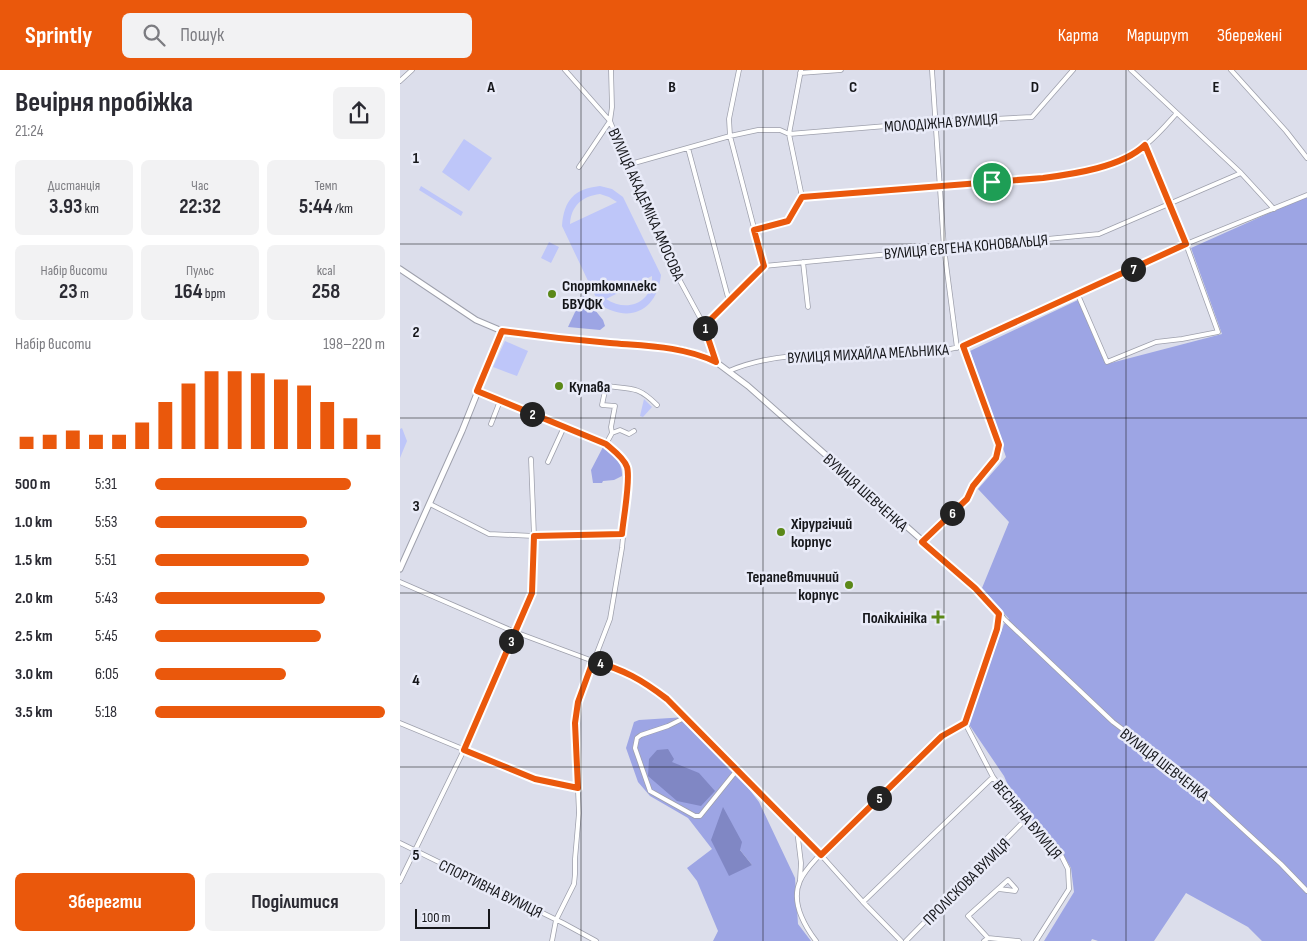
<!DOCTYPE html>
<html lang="uk">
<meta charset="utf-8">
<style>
body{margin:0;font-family:"Sofia Sans Condensed",sans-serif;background:#f2f2f3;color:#2b2b33;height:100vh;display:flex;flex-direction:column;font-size:19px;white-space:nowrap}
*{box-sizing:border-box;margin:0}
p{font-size:16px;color:#7c7c81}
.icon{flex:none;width:28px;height:28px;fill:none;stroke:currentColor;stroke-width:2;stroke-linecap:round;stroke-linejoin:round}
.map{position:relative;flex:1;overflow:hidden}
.sheet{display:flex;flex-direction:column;background:#fff;width:400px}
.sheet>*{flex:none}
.scale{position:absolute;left:15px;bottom:12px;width:75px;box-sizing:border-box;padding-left:5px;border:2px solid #16171b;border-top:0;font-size:14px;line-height:18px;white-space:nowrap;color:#16171b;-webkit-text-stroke:4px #e9ebf8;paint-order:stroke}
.pin{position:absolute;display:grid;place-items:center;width:42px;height:42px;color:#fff;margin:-21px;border:2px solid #fff;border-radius:50%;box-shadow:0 1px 5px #0007}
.km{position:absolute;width:25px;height:25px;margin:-12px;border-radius:50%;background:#222;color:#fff;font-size:14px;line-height:25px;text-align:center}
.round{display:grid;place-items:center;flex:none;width:52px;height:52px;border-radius:8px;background:#f2f2f3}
.headline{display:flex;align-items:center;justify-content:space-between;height:85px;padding:0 15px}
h1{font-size:28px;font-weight:700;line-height:38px}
.stats{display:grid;grid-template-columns:repeat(3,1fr);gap:8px;height:85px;padding:5px 15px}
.stats div{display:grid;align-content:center;border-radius:8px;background:#f2f2f3;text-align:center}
.stats b{font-size:21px;font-weight:700}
.stats small{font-size:14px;font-weight:400}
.stats p{font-size:14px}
.chart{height:140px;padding:10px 15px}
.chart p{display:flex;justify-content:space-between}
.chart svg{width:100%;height:90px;margin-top:5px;stroke:#ea580c;stroke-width:6}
.button{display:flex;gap:10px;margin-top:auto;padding:10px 15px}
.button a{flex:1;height:58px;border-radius:8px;background:#ea580c;color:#fff;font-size:20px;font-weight:700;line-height:58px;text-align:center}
.button a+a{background:#f2f2f3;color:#2b2b33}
ul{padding:0 15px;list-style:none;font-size:16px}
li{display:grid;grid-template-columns:80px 60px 1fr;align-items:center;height:38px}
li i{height:12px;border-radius:6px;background:#ea580c}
header{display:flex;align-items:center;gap:30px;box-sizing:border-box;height:70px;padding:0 25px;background:#ea580c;color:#fff}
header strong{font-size:24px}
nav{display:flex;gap:28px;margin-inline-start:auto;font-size:18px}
.search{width:350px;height:45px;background:#f2f2f3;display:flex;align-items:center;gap:12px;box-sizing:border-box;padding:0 18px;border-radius:8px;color:#7c7c81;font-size:19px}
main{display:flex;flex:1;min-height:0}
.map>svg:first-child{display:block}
.green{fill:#bec6f9;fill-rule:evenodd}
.forest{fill:#9da5e4;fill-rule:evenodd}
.water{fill:#8087c4}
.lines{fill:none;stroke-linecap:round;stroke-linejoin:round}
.minor-casing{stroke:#9ea0ac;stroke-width:5.5}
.tertiary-casing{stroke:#9ea0ac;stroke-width:7}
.minor{stroke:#fff;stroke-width:4}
.tertiary{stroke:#fff;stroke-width:5}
.route-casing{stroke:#fff;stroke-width:10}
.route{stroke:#ea580c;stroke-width:6}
.grid{fill:none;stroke:#16171b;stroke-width:1;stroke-opacity:0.55}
.poi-dot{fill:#5b8818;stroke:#e9ebf8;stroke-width:2}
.labels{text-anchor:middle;stroke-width:5;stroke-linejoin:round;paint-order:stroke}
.street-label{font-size:16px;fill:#16171b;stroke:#e9ebf8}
.poi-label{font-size:16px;font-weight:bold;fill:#16171b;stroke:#e9ebf8;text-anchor:start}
.grid-label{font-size:16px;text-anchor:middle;font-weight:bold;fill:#16171b;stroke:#e9ebf8;stroke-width:5;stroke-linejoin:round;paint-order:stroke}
</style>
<header>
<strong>Sprintly</strong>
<div class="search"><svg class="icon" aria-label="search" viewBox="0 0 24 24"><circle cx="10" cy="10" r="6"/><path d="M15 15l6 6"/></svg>Пошук</div>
<nav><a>Карта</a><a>Маршрут</a><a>Збережені</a></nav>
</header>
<main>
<section class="sheet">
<div class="headline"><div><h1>Вечірня пробіжка</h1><p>21:24</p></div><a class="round"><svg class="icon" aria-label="share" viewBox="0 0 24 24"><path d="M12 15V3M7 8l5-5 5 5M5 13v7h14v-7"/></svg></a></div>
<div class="stats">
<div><p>Дистанція</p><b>3.93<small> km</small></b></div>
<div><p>Час</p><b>22:32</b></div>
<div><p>Темп</p><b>5:44<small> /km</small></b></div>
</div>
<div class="stats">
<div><p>Набір висоти</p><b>23<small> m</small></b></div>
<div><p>Пульс</p><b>164<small> bpm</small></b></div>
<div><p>kcal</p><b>258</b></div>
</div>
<div class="chart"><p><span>Набір висоти</span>198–220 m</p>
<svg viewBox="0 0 160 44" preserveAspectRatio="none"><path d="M5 44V38M15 44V37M25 44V35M35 44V37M45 44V37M55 44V31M65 44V21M75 44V12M85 44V6M95 44V6M105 44V7M115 44V10M125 44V13M135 44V21M145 44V29M155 44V37"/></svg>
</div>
<ul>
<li><b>500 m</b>5:31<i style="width:85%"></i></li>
<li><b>1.0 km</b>5:53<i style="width:66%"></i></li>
<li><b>1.5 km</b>5:51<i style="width:67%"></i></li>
<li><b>2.0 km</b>5:43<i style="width:74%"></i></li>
<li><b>2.5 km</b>5:45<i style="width:72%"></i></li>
<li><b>3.0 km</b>6:05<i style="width:57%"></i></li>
<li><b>3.5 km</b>5:18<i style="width:100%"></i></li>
</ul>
<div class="button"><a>Зберегти</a><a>Поділитися</a></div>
</section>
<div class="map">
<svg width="907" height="871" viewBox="0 0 907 871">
<rect width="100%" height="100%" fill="#dcdeeb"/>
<path class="green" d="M 64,69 L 92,88 L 69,121 L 42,102 Z
M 21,116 L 63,142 L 61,146 L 19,120 Z
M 200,116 L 212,119 L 223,127 L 261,205 C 257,241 229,254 199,234 L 162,156 C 164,130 174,119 200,116 ZM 200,124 L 209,127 L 217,132 L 170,154 C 171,136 182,126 200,124 ZM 252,206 C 253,233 227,243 206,229 Z
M 149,172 L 159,177 L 151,193 L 141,188 Z
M 105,271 L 128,281 L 117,306 L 93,297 Z
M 244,329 L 252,337 L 243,347 L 240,346 Z
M 2,358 L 7,371 L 0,388 L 0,359 Z"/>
<path class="forest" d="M 907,126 L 907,871 L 862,871 L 848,857 L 786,823 L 754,871 L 698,871 L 692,869 L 691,871 L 644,871 L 674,822 L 671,798 L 660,779 L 617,736 L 604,706 L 568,653 L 604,554 L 609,549 L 582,518 L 609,452 L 578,419 L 606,387 L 570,281 L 678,230 L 707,294 L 822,264 L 791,178 Z
M 183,225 L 203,250 L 205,256 L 200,260 L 168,257 Z
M 203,377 C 213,386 223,392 222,406 L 214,410 L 203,411 L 202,413 L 193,413 L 191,400 Z
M 286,647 L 320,681 L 359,732 L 395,808 L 398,854 L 411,871 L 313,871 L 318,861 L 297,811 L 287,798 L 312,779 L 288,748 L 250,726 L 238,712 L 226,678 L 234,652 L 239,650 ZM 340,780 L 352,795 L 319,786 Z"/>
<path class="water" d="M 268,679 L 274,689 L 272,692 L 299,703 L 315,721 L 301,736 L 277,731 L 248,706 L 249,689 L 257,680 Z
M 323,737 L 342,772 L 340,780 L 352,795 L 329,806 L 311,770 Z"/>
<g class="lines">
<defs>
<path id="minor" d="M 165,0 L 210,51 L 179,97
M 211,0 L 212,37 L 210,51 L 241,130 L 266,185 L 304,255 L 316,292
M 339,0 L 329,49 L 330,66 L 364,196
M 532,0 L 544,178 L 557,278
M 731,0 L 841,103 L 874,139
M 831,0 L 886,61 L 907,88
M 400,3 L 441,0
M 0,11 L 12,0
M 288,78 L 329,231
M 227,95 L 330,66 L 358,60 L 380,60 L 389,64 L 535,52 L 632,47 L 673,0
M 402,127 L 643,108 C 676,103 712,98 740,79 C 754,70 766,55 777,43
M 355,160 L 388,151 L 402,127 L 389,64 L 401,0
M 403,192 L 408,237
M 678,225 L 707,292 L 756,272 L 782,269 L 818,262 L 786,174 L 745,75
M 304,255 L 364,196 L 699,164 L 841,103
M 329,301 C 379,279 444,285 499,283 C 520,282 542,282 563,276 L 786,174 L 907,125
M 77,321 L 206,374 L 220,387 L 227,398 L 228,413 L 222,478 L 210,549 L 178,632 L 175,653 L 179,743 L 175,789 L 175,804 L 174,814 L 156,850 L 152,871
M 91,354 L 100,331
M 212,363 L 211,357 L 215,336 L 202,335 L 206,316 C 232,319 238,316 257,335
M 206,374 L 212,363 L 220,360 L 229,364 L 234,361
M 148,392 L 164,357
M 30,434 L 89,464 L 134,466 L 222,465
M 522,471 L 567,429 L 573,417 L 596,388 L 599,375 L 563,276
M 0,512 L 115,562 L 193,591 L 219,599 L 247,614 L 267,629 L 320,681 L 421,785 L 463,832 L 501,871
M 602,547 L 713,652 L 765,691 L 809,728 L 881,794 L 907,821
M 286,647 L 268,656 L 241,665 L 237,668 L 235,678 L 250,721 L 295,746 L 300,746 L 337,700
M 0,653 L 135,709 L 178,718
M 565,653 L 593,707 L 625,750 L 658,779 L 668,799 L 669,819 L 636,871
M 565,653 L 597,559 L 599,544
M 397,760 L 401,793 L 400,810
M 0,773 L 163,853 L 196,871
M 0,811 L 64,680 L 131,523 L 134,466 L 131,389
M 463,832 L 593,707
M 588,868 L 568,846 L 608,810 L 616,819 L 615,821 L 599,819
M 416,871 C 404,855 391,831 400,811 C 408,793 435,771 449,757 C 480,727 511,696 542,666 L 565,653
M 506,871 L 625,750
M 584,871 L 588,868 L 619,871"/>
<path id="tertiary" d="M 0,199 L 76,250 L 102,261 L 211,273 L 279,279 L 305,286 L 316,292 L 348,316 L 550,495 L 602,547
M 0,499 L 62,361 L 102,261"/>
</defs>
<use href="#minor" class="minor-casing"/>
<use href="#tertiary" class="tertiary-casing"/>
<use href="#minor" class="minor"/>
<use href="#tertiary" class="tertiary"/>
</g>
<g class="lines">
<defs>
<path id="route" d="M 745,75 L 786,174 L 563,276 L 599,375 L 596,388 L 573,416 L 567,429 L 522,472 L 575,518 L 599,544 L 597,559 L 565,653 L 542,666 L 421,785 L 267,629 C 241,609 224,600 193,591 L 178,632 L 175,653 L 178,718 L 135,709 L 64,680 L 132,523 L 134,466 L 222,464 C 223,450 231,409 227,397 C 224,388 213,380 206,374 L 77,321 L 102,261 C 138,266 174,270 210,273 C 246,276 282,276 316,292 L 304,256 L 364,196 L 354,160 L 388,151 L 402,127 L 643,108 C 674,104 722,97 745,75 Z"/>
</defs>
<use href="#route" class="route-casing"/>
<use href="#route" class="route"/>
</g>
<path class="grid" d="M 181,0 L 181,871M 363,0 L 363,871M 544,0 L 544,871M 726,0 L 726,871M 0,174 L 907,174M 0,348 L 907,348M 0,523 L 907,523M 0,697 L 907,697"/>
<g class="poi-dot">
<circle cx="152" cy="224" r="5"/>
<circle cx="159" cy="316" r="5"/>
<circle cx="381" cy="462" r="5"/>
<circle cx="449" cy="515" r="5"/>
<path d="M535.5 539.5h5v5h5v5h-5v5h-5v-5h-5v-5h5z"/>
</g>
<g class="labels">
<g class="street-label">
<text transform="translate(541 52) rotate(-4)" y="6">МОЛОДІЖНА ВУЛИЦЯ</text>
<text transform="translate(247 134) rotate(66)" y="6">ВУЛИЦЯ АКАДЕМІКА АМОСОВА</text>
<text transform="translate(566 176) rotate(-5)" y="6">ВУЛИЦЯ ЄВГЕНА КОНОВАЛЬЦЯ</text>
<text transform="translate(468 283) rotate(-3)" y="6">ВУЛИЦЯ МИХАЙЛА МЕЛЬНИКА</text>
<text transform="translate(466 422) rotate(42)" y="6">ВУЛИЦЯ ШЕВЧЕНКА</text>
<text transform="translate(765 694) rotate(38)" y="6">ВУЛИЦЯ ШЕВЧЕНКА</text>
<text transform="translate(628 749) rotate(50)" y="6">ВЕСНЯНА ВУЛИЦЯ</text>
<text transform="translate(566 811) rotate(-45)" y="6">ПРОЛІСКОВА ВУЛИЦЯ</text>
<text transform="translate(91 818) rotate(26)" y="6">СПОРТИВНА ВУЛИЦЯ</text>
</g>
<g class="poi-label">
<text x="162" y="221">Спорткомплекс<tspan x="162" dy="18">БВУФК</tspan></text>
<text x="169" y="322">Купава</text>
<text x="391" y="459">Хірургічий<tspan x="391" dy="18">корпус</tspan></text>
<text x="439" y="512" text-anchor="end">Терапевтичний<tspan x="439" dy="18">корпус</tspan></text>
<text x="527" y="553" text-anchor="end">Поліклініка</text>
</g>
</g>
<g class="grid-label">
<text x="91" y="22">A</text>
<text x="272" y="22">B</text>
<text x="453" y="22">C</text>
<text x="635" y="22">D</text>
<text x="816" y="22">E</text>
<text x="16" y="93">1</text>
<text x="16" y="267">2</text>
<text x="16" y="441">3</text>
<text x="16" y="615">4</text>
<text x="16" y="790">5</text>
</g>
</svg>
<div class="scale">100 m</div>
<div class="pin" style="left:592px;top:112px;background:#1e9e55"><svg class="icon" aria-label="arrive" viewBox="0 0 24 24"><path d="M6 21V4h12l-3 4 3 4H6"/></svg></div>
<b class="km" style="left:305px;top:258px">1</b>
<b class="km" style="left:132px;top:344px">2</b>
<b class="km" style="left:111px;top:571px">3</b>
<b class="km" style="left:200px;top:593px">4</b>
<b class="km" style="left:479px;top:728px">5</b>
<b class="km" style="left:552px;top:443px">6</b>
<b class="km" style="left:733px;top:199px">7</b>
</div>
</main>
